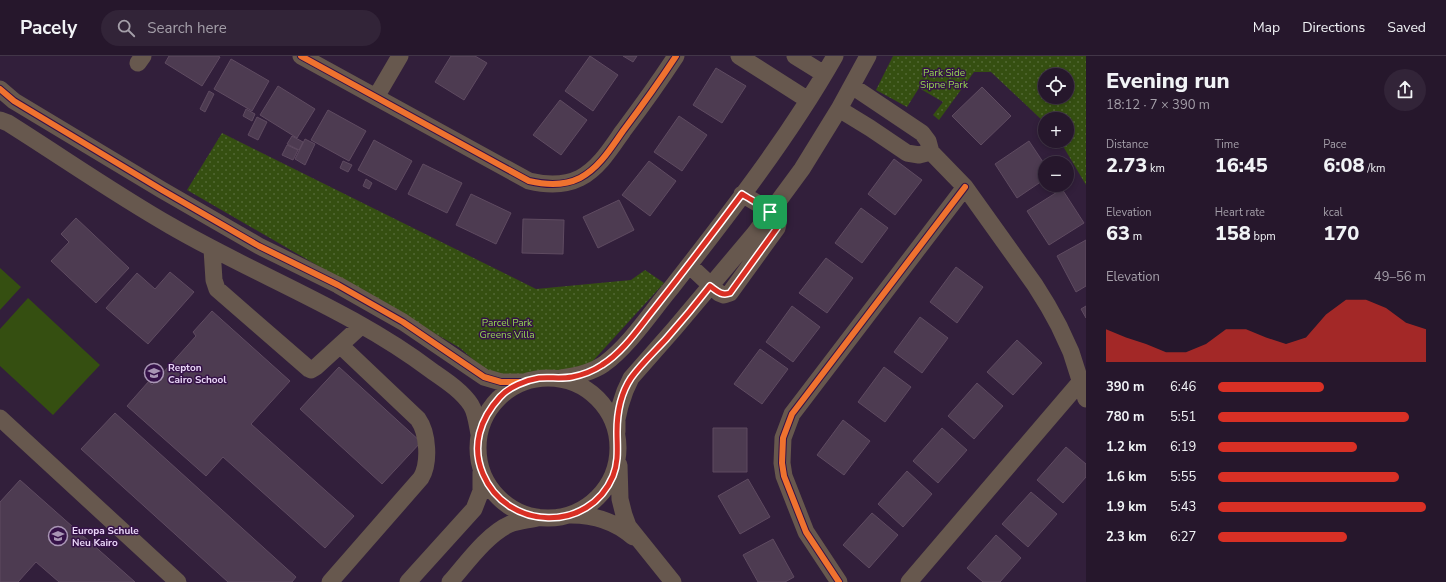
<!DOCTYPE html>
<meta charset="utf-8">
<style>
body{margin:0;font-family:"Nunito Sans",sans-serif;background:#322438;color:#f1f3f6;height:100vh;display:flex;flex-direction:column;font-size:15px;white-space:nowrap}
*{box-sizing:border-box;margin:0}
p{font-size:13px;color:#a49fa9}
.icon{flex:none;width:22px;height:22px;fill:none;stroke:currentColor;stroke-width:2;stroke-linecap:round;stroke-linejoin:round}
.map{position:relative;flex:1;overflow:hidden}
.details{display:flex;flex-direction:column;background:#26172c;width:360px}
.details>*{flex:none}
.buttons{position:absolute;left:1038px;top:12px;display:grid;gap:8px}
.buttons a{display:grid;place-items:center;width:36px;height:36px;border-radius:50%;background:#26172c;box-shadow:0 2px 6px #0003,0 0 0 1px #423648;font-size:20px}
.pin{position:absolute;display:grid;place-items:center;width:34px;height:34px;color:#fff;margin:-17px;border-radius:8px;box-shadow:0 2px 6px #0006}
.round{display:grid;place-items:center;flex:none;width:42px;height:42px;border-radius:21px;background:#322438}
.headline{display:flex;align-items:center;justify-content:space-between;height:68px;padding:0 20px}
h1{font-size:22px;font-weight:800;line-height:30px}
.figures{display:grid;grid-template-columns:repeat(3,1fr);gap:6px;height:68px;padding:4px 20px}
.figures div{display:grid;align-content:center}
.figures b{font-size:20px;font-weight:800}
.figures small{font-size:11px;font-weight:400}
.figures p{font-size:11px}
.chart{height:112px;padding:8px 20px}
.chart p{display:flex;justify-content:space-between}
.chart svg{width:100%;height:72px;margin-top:4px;fill:#d93025;opacity:.7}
ul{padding:0 20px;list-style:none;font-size:13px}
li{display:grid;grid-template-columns:64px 48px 1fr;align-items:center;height:30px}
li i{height:10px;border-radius:5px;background:#d93025}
header{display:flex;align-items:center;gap:24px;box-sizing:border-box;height:56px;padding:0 20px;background:#26172c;border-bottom:1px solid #423648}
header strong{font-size:19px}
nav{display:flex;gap:22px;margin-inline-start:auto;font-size:14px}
.search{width:280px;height:36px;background:#322438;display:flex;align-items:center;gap:10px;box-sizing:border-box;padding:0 14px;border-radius:22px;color:#a49fa9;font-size:15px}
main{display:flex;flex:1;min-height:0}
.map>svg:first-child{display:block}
.grass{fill:#354f11}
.park{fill:url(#park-dots);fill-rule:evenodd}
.building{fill:#4d3b51;stroke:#5f4b61}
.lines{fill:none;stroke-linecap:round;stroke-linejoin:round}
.minor{stroke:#67584e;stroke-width:17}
.cycleway-casing{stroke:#351248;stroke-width:8}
.cycleway{stroke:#ef722f;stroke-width:6}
.route-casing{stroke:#fff;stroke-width:8}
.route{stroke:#d93025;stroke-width:5}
.labels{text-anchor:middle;stroke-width:3;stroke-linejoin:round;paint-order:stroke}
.park-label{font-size:10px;fill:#97d952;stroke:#351248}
.poi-label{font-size:10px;font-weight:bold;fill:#e9d6f7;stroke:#351248;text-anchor:start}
</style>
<header>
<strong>Pacely</strong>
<div class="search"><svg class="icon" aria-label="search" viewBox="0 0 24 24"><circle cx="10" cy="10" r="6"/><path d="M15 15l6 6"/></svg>Search here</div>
<nav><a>Map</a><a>Directions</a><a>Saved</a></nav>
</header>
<main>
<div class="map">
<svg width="1086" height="526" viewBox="0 0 1086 526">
<defs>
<pattern id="park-dots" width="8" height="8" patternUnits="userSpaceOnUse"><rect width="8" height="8" fill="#354f11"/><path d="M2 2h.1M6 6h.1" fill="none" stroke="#526834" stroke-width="1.8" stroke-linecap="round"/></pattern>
</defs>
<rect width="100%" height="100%" fill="#321f3b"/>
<path class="grass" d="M 0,212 L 21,231 L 0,254 Z
M 28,242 L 100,309 L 53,359 L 0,310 L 0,273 Z"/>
<path class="park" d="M 893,0 L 1086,0 L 1086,129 L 1060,85 L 1067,85 L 1067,63 L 1045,63 L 1045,67 L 991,16 L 974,16 L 939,64 L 933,59 L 943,46 L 919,32 L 907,51 L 876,34 ZM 1045,19 L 1067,19 L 1067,41 L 1045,41 Z
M 222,77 L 536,233 L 631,224 L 645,214 L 664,227 L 591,307 L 567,314 L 544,314 L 515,321 L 486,315 L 460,292 L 187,134 Z"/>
<path class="building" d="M 169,0 L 218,0 L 220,1 L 202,30 L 165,7 Z
M 451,0 L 475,0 L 487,7 L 464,44 L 435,26 Z
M 590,0 L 618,19 L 593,55 L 565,35 Z
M 623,0 L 637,0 L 633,6 Z
M 231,3 L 269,25 L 252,55 L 214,33 Z
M 716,12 L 746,30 L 722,67 L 693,49 Z
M 278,30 L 315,53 L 297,82 L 260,59 Z
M 982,31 L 1011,60 L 981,89 L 952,60 Z
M 209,35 L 214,38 L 205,56 L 200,53 Z
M 560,44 L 587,64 L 561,99 L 533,79 Z
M 246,53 L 255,58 L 252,65 L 243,60 Z
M 328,54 L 366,75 L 349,105 L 311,84 Z
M 679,60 L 707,79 L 682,115 L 654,96 Z
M 257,61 L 267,66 L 258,84 L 248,79 Z
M 292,80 L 303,86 L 299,94 L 287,88 Z
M 305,83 L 315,88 L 305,109 L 295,103 Z
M 374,84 L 412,105 L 396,134 L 358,114 Z
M 1029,85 L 1045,109 L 1045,123 L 1017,142 L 995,108 Z
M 287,89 L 298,94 L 293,104 L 282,99 Z
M 894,103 L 922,124 L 895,159 L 868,138 Z
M 343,105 L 352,109 L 348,116 L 340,112 Z
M 649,105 L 676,125 L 650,160 L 622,139 Z
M 423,108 L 462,127 L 447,157 L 408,138 Z
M 366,123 L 372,127 L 369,133 L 363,130 Z
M 1062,133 L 1084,167 L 1049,189 L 1027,155 Z
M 471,138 L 511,157 L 496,188 L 456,169 Z
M 619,144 L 634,174 L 598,192 L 583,161 Z
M 861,152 L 888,172 L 862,207 L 835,187 Z
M 76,162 L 129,212 L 96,247 L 51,205 L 69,186 L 61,178 Z
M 523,163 L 564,164 L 563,198 L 522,197 Z
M 1086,184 L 1086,230 L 1076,236 L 1057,200 Z
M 826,202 L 853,222 L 827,257 L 799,237 Z
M 956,211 L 983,231 L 957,267 L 930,246 Z
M 170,216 L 194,236 L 148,288 L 106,252 L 137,217 L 155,233 Z
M 792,250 L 820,271 L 793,306 L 766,286 Z
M 1086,250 L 1086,262 L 1081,253 Z
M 212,255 L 290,325 L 251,368 L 354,460 L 325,492 L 223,401 L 206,420 L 127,350 L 149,325 L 152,329 L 196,280 L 193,276 Z
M 920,261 L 948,282 L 922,317 L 894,296 Z
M 1017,284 L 1042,307 L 1013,339 L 987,316 Z
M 760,293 L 788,313 L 762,348 L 734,328 Z
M 339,311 L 421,386 L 382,428 L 300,353 Z
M 884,311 L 911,331 L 885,366 L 858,346 Z
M 977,327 L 1003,350 L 974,383 L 948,360 Z
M 115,357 L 296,521 L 292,526 L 228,526 L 81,393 Z
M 843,364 L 870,385 L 844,419 L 817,399 Z
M 713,372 L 747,372 L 747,416 L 713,416 Z
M 942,372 L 967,394 L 938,427 L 913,405 Z
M 1066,391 L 1086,408 L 1086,421 L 1063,447 L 1037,424 Z
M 907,415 L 932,438 L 903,471 L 878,448 Z
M 748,423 L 770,461 L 740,478 L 718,440 Z
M 20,424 L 135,526 L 59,526 L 36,506 L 18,526 L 0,526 L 0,446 Z
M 1031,436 L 1057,458 L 1028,491 L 1002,468 Z
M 872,457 L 898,479 L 869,512 L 843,489 Z
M 996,479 L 1021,502 L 1000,526 L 983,526 L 967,512 Z
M 773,483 L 794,521 L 785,526 L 758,526 L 743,499 Z"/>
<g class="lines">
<path class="minor" d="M 301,0 L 529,125 C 546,129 564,130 580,122 C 599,112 611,92 623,75 C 641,51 659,26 676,0
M 739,0 L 808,44
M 795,0 L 824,18
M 138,7 L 143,0
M 852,30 L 922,77 L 928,85 L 931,96 L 965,131 L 1035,229 L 1048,250 L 1059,270 L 1071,296 L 1086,343
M 0,33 L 14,45 L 162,134 L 259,190 L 338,229 L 403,266 L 484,321 L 501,326 L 522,326
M 376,41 L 400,0
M 839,53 L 870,72 L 907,97 L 919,99 L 931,96
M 0,64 L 8,67 C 62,101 115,138 171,170 C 257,220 353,255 432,315 C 445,324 462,335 471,349 C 476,357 477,368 479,378
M 212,193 L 214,224 L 217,233 L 309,313 L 311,314 L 316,311 L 361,270
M 689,209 L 719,237 L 724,239 L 730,237 L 777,172 C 778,169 779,165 777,162 C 771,154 751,144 742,138
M478 392a70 70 0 1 1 140 0a70 70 0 1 1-140 0Z
M 561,322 C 576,320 591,317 604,308 C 630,289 651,256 672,231 C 729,158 789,81 835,0
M 0,362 L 178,526
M 617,376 L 617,363 L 620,350 L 625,335 L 631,322 L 675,272 L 755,177 L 802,113 L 839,53 L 868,0
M 619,409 L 620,443 L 624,459 L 628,470 L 673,526
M 571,459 C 594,459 616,466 633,481
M 330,526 L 421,422 C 430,407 428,377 418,363 L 340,289
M 408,526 L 474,453 L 481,435 L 481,416
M 450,526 C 466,508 487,478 510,468 C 518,465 529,464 537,462
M 839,526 L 806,476 L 784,420 L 782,407 L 783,382 L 792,358 L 965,131
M 909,526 L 1081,325"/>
<defs>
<path id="cycleway" d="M 301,0 L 529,125 C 546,129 564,130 580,122 C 599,112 611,92 623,75 C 641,51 659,26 676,0
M 0,33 L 14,45 L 162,134 L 259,190 L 338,229 L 403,266 L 484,321 L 501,326 L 522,326
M 839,526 L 806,476 L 784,420 L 782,407 L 783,382 L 792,358 L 965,131"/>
</defs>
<use href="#cycleway" class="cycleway-casing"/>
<use href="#cycleway" class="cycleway"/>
</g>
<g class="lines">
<defs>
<path id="route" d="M 742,138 C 751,144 771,154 777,162 C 779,165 778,169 777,172 L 730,237 C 721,240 717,235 710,230 C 696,248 681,266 666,283 C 655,295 641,308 631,322 C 621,337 617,358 617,376 C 617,391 619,405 613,420 C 589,477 507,475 483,418 C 471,390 480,363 500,341 C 509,331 526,324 539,322 C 550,321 561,323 572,321 C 582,319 593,315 602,309 C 623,296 638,273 654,253 C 684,215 713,177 742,138 Z"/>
</defs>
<use href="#route" class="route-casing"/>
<use href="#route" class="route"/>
</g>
<defs>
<symbol id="school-ring" viewBox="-11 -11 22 22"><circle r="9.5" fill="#351248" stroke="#a996b5" stroke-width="1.5"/><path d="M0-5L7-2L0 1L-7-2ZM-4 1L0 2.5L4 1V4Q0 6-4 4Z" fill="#a996b5"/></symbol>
</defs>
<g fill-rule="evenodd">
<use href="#school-ring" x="143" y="306" width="22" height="22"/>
<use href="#school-ring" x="47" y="469" width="22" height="22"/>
</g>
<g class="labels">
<g class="park-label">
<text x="944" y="20">Park Side<tspan x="944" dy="12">Sipne Park</tspan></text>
<text x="507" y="270">Parcel Park<tspan x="507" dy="12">Greens Villa</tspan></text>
</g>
<g class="poi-label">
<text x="168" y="315">Repton<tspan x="168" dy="12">Cairo School</tspan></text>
<text x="72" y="478">Europa Schule<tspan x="72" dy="12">Neu Kairo</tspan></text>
</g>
</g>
</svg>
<div class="buttons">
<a><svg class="icon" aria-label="locate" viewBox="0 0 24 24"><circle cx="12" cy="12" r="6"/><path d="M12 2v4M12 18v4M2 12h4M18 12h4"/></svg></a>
<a>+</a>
<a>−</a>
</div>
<div class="pin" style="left:770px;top:156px;background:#1e9e55"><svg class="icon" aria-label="arrive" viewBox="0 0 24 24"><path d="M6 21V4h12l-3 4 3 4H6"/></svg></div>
</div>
<section class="details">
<div class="headline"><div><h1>Evening run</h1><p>18:12 · 7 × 390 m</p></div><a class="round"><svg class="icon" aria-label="share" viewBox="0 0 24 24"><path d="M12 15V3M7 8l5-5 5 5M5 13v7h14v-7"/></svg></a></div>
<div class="figures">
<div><p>Distance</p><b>2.73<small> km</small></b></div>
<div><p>Time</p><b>16:45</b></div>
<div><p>Pace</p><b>6:08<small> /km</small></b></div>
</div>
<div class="figures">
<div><p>Elevation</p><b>63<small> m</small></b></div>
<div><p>Heart rate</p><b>158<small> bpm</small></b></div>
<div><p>kcal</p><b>170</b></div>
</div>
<div class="chart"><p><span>Elevation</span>49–56 m</p>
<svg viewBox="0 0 160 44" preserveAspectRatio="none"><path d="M0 44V24L10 29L20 33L30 38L40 38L50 33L60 24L70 24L80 29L90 33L100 29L110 15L120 6L130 6L140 11L150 20L160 24V44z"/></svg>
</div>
<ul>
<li><b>390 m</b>6:46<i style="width:51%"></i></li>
<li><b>780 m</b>5:51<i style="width:92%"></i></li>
<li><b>1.2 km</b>6:19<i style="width:67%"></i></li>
<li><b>1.6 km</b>5:55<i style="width:87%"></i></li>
<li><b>1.9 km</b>5:43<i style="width:100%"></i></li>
<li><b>2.3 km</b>6:27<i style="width:62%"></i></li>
</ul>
</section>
</main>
